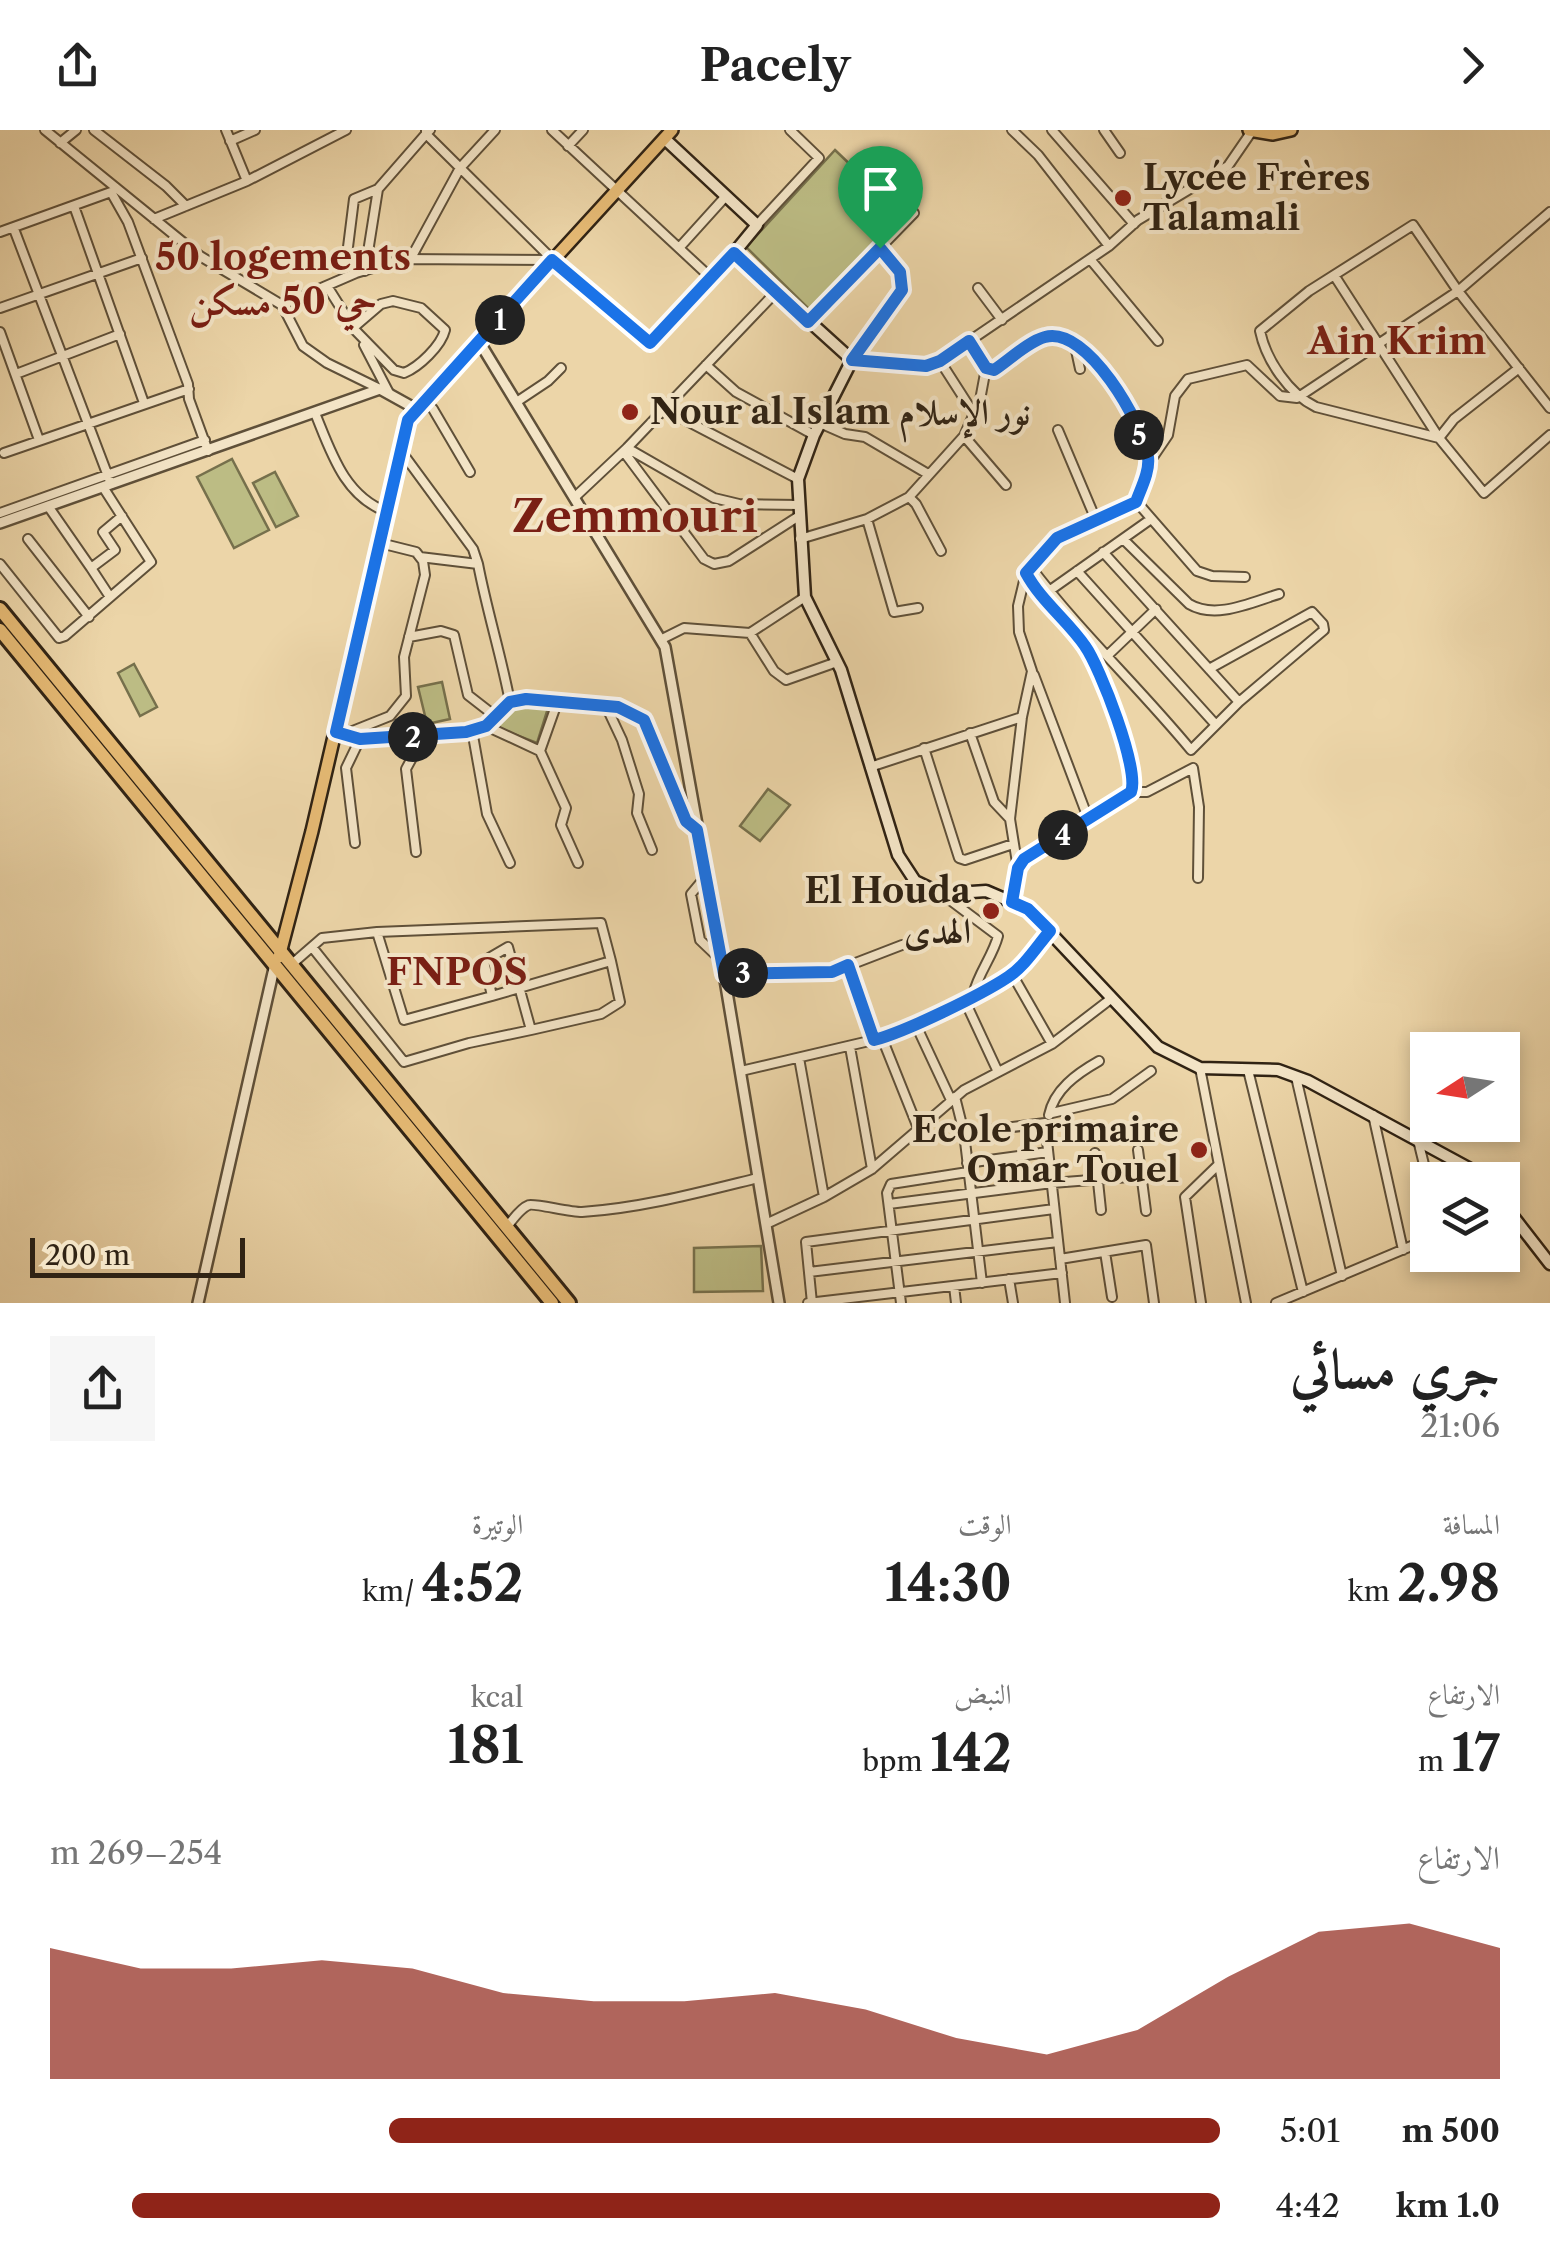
<!DOCTYPE html>
<html lang="ar">
<meta charset="utf-8">
<style>
body{margin:0;font-family:"Libre Caslon Text",Amiri,serif;background:#f6f6f6;color:#222;direction:rtl;height:100vh;display:flex;flex-direction:column;font-size:38px;white-space:nowrap}
*{box-sizing:border-box;margin:0}
p{font-size:32px;color:#767676}
.icon{flex:none;width:55px;height:55px;fill:none;stroke:currentColor;stroke-width:2;stroke-linecap:round;stroke-linejoin:round}
.map{position:relative;height:1173px;overflow:hidden;direction:ltr}
.panel{display:flex;flex-direction:column;background:#fff;flex:1}
.panel>*{flex:none}
.needle{width:65px;rotate:258deg}
.fabs{position:absolute;left:1410px;top:902px;display:grid;gap:20px}
.fabs a{display:grid;place-items:center;width:110px;height:110px;border-radius:0px;background:#fff;box-shadow:0 5px 15px #0003;font-size:50px}
.scale{position:absolute;left:30px;bottom:25px;width:215px;box-sizing:border-box;padding-left:10px;border:5px solid #302314;border-top:0;font-size:28px;line-height:35px;white-space:nowrap;color:#302314;-webkit-text-stroke:8px #f3e4c6;paint-order:stroke}
.pin{position:absolute;display:grid;place-items:center;width:85px;height:85px;color:#fff;margin:-102px -42px;border-radius:50% 50% 50% 0;rotate:-45deg;box-shadow:0 0 10px #0007}
.pin .icon{rotate:45deg}
.km{position:absolute;width:50px;height:50px;margin:-25px;border-radius:50%;background:#222;color:#fff;font-size:28px;line-height:50px;text-align:center}
.round{display:grid;place-items:center;flex:none;width:105px;height:105px;border-radius:0px;background:#f6f6f6}
.headline{display:flex;align-items:center;justify-content:space-between;height:170px;padding:0 50px}
h1{font-size:55px;font-weight:700;line-height:75px}
.metrics{display:grid;grid-template-columns:repeat(3,1fr);gap:15px;height:170px;padding:10px 50px}
.metrics div{display:grid;align-content:center}
.metrics b{font-size:50px;font-weight:700}
.metrics small{font-size:28px;font-weight:400}
.metrics p{font-size:28px}
.chart{height:280px;padding:20px 50px}
.chart p{display:flex;justify-content:space-between}
.chart svg{width:100%;height:180px;margin-top:10px;fill:#8f2418;opacity:.7}
ul{padding:0 50px;list-style:none;font-size:32px}
li{display:grid;grid-template-columns:160px 120px 1fr;align-items:center;height:75px}
li i{height:25px;border-radius:12px;background:#8f2418}
header{display:flex;justify-content:space-between;align-items:center;height:130px;padding:0 50px;background:#fff;font-size:45px;font-weight:700}
.map>svg:first-child{display:block}
.green{fill:#bcbc84;stroke:#76704c;stroke-width:2.5}
.lines{fill:none;stroke-linecap:round;stroke-linejoin:round}
.minor-casing{stroke:#5f5039;stroke-width:12}
.tertiary-casing{stroke:#5f5039;stroke-width:14}
.secondary-casing{stroke:#302314;stroke-width:15}
.primary-casing{stroke:#302314;stroke-width:16}
.trunk-casing{stroke:#302314;stroke-width:18}
.minor{stroke:#f3e4c6;stroke-width:8}
.tertiary{stroke:#f3e4c6;stroke-width:9}
.secondary{stroke:#f3e4c6;stroke-width:10}
.primary{stroke:#e6ba74;stroke-width:11}
.trunk{stroke:#e6ba74;stroke-width:12}
.route-casing{stroke:#fff;stroke-width:20}
.route{stroke:#1a73e8;stroke-width:12}
.poi-dot{fill:#8f2418;stroke:#f3e4c6;stroke-width:4}
.labels{text-anchor:middle;stroke-width:8;stroke-linejoin:round;paint-order:stroke}
.poi-label{font-size:35px;font-weight:bold;fill:#302314;stroke:#f3e4c6;text-anchor:start}
.neighbourhood-label{font-size:38px;font-weight:bold;fill:#7a1f14;stroke:#f3e4c6}
.district-label{font-size:45px;font-weight:bold;fill:#7a1f14;stroke:#f3e4c6}
</style>
<header><svg class="icon" aria-label="forward" viewBox="0 0 24 24"><path d="M9 5l7 7-7 7"/></svg>Pacely<svg class="icon" aria-label="share" viewBox="0 0 24 24"><path d="M12 15V3M7 8l5-5 5 5M5 13v7h14v-7"/></svg></header>
<div class="map">
<svg width="1550" height="1173" viewBox="0 0 1550 1173">
<rect width="100%" height="100%" fill="#ecd5a8"/>
<filter id="stains"><feTurbulence type="fractalNoise" baseFrequency=".002" numOctaves="4"/><feColorMatrix values="0 0 0 0 .2 0 0 0 0 .09 0 0 0 0 .02 0 0 0 .5 -.17"/></filter>
<radialGradient id="worn" r=".72"><stop offset=".6" stop-color="#630" stop-opacity="0"/><stop offset="1" stop-color="#630" stop-opacity=".3"/></radialGradient>
<path class="green" d="M 835,20 L 902,84 L 811,181 L 746,117 Z
M 232,329 L 269,400 L 234,418 L 197,347 Z
M 275,342 L 298,386 L 276,397 L 253,353 Z
M 134,534 L 157,577 L 140,586 L 118,543 Z
M 442,552 L 450,589 L 427,594 L 418,557 Z
M 514,574 L 546,575 L 548,578 L 537,613 L 493,596 L 495,589 Z
M 768,659 L 790,675 L 760,711 L 740,696 Z
M 761,1116 L 763,1161 L 694,1162 L 694,1118 Z"/>
<g class="lines">
<defs>
<path id="minor" d="M 45,0 L 200,126 L 282,175 L 303,216 L 327,233 L 380,259
M 94,0 L 166,56 L 186,76
M 226,0 L 247,51
M 430,0 L 426,4 L 553,130
M 552,0 L 709,146
M 1012,0 L 1038,25 L 1109,116
M 1052,0 L 1134,94
M 1104,0 L 1120,23
M 230,11 L 255,0
M 60,13 L 76,0
M 568,16 L 583,0
M 74,76 L 144,273
M 154,89 L 247,51 L 346,0
M 757,95 L 819,28 L 790,0
M 14,99 L 111,354
M 0,102 L 111,62 L 128,92 L 188,254 L 189,269 L 208,321
M 348,117 L 354,69 L 378,59
M 880,117 L 901,142 L 902,160 L 852,230 L 926,235 L 940,231 L 1109,116 L 1138,90 L 1228,36 L 1252,1
M 679,118 L 726,66
M 411,128 L 460,38 L 495,0
M 1090,129 L 1158,211
M 365,141 L 378,59 L 426,4 L 426,0
M 1334,145 L 1439,308 L 1484,363 L 1550,305
M 327,156 L 354,199
M 978,158 L 1002,190
M 393,171 L 421,178 L 445,200 C 441,216 419,237 404,243 L 394,240 L 353,198 L 381,174 Z
M 282,175 L 356,143 L 403,129 L 553,130 L 649,213 L 734,123
M 0,178 L 142,128
M 808,192 L 914,83
M 0,202 L 39,310
M 364,215 L 389,263
M 1075,216 L 1080,239
M 940,231 L 974,284
M 706,235 L 736,262 L 814,305
M 986,238 L 994,240 C 1009,230 1030,210 1047,206 C 1057,204 1082,216 1090,222 C 1109,237 1144,310 1149,333
M 1519,238 L 1454,289 L 1439,308 L 1316,277 C 1289,264 1266,230 1260,201 L 1309,161 L 1413,95 L 1458,161 L 1550,278
M 16,244 L 120,204
M 423,270 L 433,279 L 470,342
M 518,271 L 548,251 L 561,238
M 662,278 L 798,349
M 315,283 C 331,322 344,366 387,382
M 820,293 L 845,304 L 865,307 L 928,344
M 1058,300 L 1096,390
M 964,306 L 1006,355
M 627,318 L 714,368 L 739,374 L 799,375
M 401,321 L 473,419 L 478,434
M 624,322 L 704,429 L 714,434 L 729,431 L 799,386
M 4,323 L 189,259
M 575,367 L 627,318 L 776,162
M 909,367 L 916,374 L 941,421
M 1136,371 L 1197,441 L 1212,446 L 1245,447
M 48,376 L 91,438
M 0,383 L 205,310
M 867,389 L 894,482 L 918,478
M 28,409 L 89,487
M 800,409 L 867,389 L 909,367 L 964,306 L 980,270 L 986,238 L 969,211
M 1123,409 L 1189,474 C 1216,490 1252,472 1279,464
M 1103,422 L 1239,572
M 420,427 L 478,434 C 487,481 501,525 510,572
M 0,434 L 59,508 L 65,506 L 151,432 L 103,357
M 1030,436 C 1079,501 1139,557 1191,620 L 1239,572 L 1324,500 L 1323,494 L 1312,482 L 1209,539
M 1077,441 L 1216,595
M 1049,461 L 1151,389
M 110,467 L 91,438 L 115,420 L 103,402 L 122,386
M 750,503 L 774,541 L 786,550 L 837,532
M 409,507 L 441,501 L 454,505 L 468,565 L 495,586
M 662,509 L 684,498 L 750,503 L 805,467
M 1108,525 L 1156,479
M 1034,545 L 1088,688
M 606,576 L 622,610 L 639,664 L 637,683 L 652,720
M 486,596 L 540,621 L 566,678 L 561,695 L 578,733
M 472,600 L 487,684 L 510,733
M 335,602 L 360,609 L 466,601 L 486,596 L 504,576 L 515,570 L 618,577 L 644,590 L 686,691 L 697,700
M 970,603 L 994,672 L 1010,689
M 345,604 L 390,586 L 406,566 L 404,527 L 425,445 L 423,431 L 416,422 L 380,413
M 924,618 L 959,728 L 965,730 L 1013,714
M 540,621 L 557,573
M 870,637 L 1022,587
M 1131,662 L 1147,662 L 1193,638 L 1199,677 L 1198,748
M 355,713 L 346,638 L 360,609
M 416,722 L 406,639 L 424,606
M 1018,739 L 1024,729 L 1131,662 L 1135,653 L 1123,603 L 1088,519 L 1027,443
M 706,746 L 691,764 L 700,810 L 722,831
M 942,764 L 998,806 C 993,826 978,843 973,865
M 1012,773 L 1018,739 L 1010,689 L 1022,587 L 1032,541 L 1019,502 L 1018,476 L 1024,451 L 1030,436 L 1057,408 L 1136,371 L 1149,333 L 1168,305 L 1175,266 L 1188,249 L 1247,235 L 1280,266 L 1297,268 L 1458,161 L 1550,82
M 377,802 L 601,793 L 611,831 L 492,866
M 292,834 L 322,808 L 377,802 L 404,890 L 492,866 L 484,831 L 508,817 L 531,900 L 469,913 L 404,932 L 312,817
M 848,835 L 874,910
M 724,844 L 832,842 L 902,815
M 1012,844 L 1052,914
M 964,869 L 998,942
M 915,893 L 951,970
M 531,900 L 601,884 L 620,872 L 611,831
M 882,908 L 918,998
M 850,917 L 872,1039
M 799,928 L 824,1067 L 872,1039 L 964,960 L 1052,914 L 1112,868
M 1200,938 L 1246,1173
M 1248,940 L 1303,1162
M 741,941 L 882,908 L 1009,847 L 1050,801
M 1296,947 L 1342,1146
M 955,967 L 964,1003
M 1052,983 L 1112,969 L 1151,941
M 1049,985 C 1054,960 1076,944 1099,931
M 1373,985 L 1403,1120
M 1418,1010 L 1428,1051
M 1138,1020 L 1146,1081
M 1095,1023 L 1101,1080
M 967,1033 L 1048,1022
M 889,1074 L 1052,1053 L 1142,1046
M 766,1094 L 824,1067
M 507,1097 C 512,1090 521,1078 529,1075 C 534,1073 569,1082 582,1082 C 642,1078 701,1062 758,1048
M 1105,1122 L 1112,1167
M 1060,1129 L 1146,1115 L 1154,1173
M 809,1142 L 1058,1112
M 1009,1149 L 1013,1173
M 982,1153 L 964,1003 L 1045,993 L 1065,1173
M 954,1156 L 956,1173
M 808,1173 L 1062,1143
M 812,1173 L 806,1112 L 1054,1079
M 901,1173 L 887,1063 L 891,1054 L 968,1042
M 1201,1173 L 1185,1067 L 1218,1035
M 1276,1173 L 1428,1109"/>
<path id="tertiary" d="M 480,213 L 665,517 L 724,844 L 779,1173
M 0,393 L 380,259 L 416,279
M 198,1173 L 275,834"/>
<path id="secondary" d="M 665,9 L 757,95 L 734,123 L 852,230 L 814,305 L 798,349 L 805,467 L 841,540 L 898,725 L 915,751 L 942,764 L 986,761 L 1028,779 L 1158,917 L 1200,938 L 1278,940 L 1308,951 L 1474,1041 L 1482,1050
M 1502,1072 L 1550,1134"/>
<path id="primary" d="M 1249,0 L 1273,4 L 1291,0
M 279,827 L 312,701 L 408,289 L 672,0"/>
<path id="trunk" d="M 0,479 L 569,1173
M 0,500 L 552,1173"/>
</defs>
<use href="#minor" class="minor-casing"/>
<use href="#tertiary" class="tertiary-casing"/>
<use href="#secondary" class="secondary-casing"/>
<use href="#primary" class="primary-casing"/>
<use href="#trunk" class="trunk-casing"/>
<use href="#minor" class="minor"/>
<use href="#tertiary" class="tertiary"/>
<use href="#secondary" class="secondary"/>
<use href="#primary" class="primary"/>
<use href="#trunk" class="trunk"/>
</g>
<g class="lines">
<defs>
<path id="route" d="M 880,118 L 900,142 L 902,160 L 852,230 L 926,236 L 940,231 L 969,211 L 986,238 L 994,240 C 1009,230 1029,211 1045,207 C 1087,195 1143,294 1148,327 C 1150,341 1141,358 1136,372 L 1057,408 L 1026,443 C 1041,471 1068,491 1085,516 C 1100,537 1140,640 1131,662 L 1024,729 L 1018,738 L 1012,772 L 1028,779 L 1050,801 C 1037,816 1025,836 1008,847 C 981,865 905,902 874,910 L 848,835 L 832,842 L 724,844 L 697,700 L 686,691 L 644,590 L 618,577 L 526,569 L 510,572 L 486,596 L 466,602 L 360,609 L 336,602 L 408,290 L 552,130 L 650,213 L 734,123 L 808,192 Z"/>
</defs>
<use href="#route" class="route-casing"/>
<use href="#route" class="route"/>
</g>
<g class="poi-dot">
<circle cx="1123" cy="68" r="10"/>
<circle cx="630" cy="282" r="10"/>
<circle cx="991" cy="781" r="10"/>
<circle cx="1199" cy="1020" r="10"/>
</g>
<g class="labels">
<g class="poi-label">
<text x="1143" y="60">Lycée Frères<tspan x="1143" dy="40">Talamali</tspan></text>
<text x="650" y="294">Nour al Islam نور الإسلام</text>
<text x="971" y="773" text-anchor="end">El Houda<tspan x="971" dy="40">الهدى</tspan></text>
<text x="1179" y="1012" text-anchor="end">Ecole primaire<tspan x="1179" dy="40">Omar Touel</tspan></text>
</g>
<g class="neighbourhood-label">
<text x="283" y="140">50 logements<tspan x="283" dy="44">حي 50 مسكن</tspan></text>
<text x="1397" y="224">Ain Krim</text>
<text x="457" y="855">FNPOS</text>
</g>
<g class="district-label">
<text x="635" y="402">Zemmouri</text>
</g>
</g>
<rect width="100%" height="100%" filter="url(#stains)"/>
<rect width="100%" height="100%" fill="url(#worn)"/>
</svg>
<div class="fabs">
<a><svg class="needle" viewBox="-14 -14 28 28"><path d="M0-13l5 13h-10z" fill="#e53935"/><path d="M0 13l5-13h-10z" fill="#767676"/></svg></a>
<a><svg class="icon" aria-label="layers" viewBox="0 0 24 24"><path d="M12 4l9 5-9 5-9-5zM3 14l9 5 9-5"/></svg></a>
</div>
<div class="scale">200 m</div>
<div class="pin" style="left:880px;top:118px;background:#1e9e55"><svg class="icon" aria-label="arrive" viewBox="0 0 24 24"><path d="M6 21V4h12l-3 4 3 4H6"/></svg></div>
<b class="km" style="left:500px;top:190px">1</b>
<b class="km" style="left:413px;top:607px">2</b>
<b class="km" style="left:743px;top:843px">3</b>
<b class="km" style="left:1063px;top:705px">4</b>
<b class="km" style="left:1139px;top:305px">5</b>
</div>
<section class="panel">
<div class="headline"><div><h1>جري مسائي</h1><p>21:06</p></div><a class="round"><svg class="icon" aria-label="share" viewBox="0 0 24 24"><path d="M12 15V3M7 8l5-5 5 5M5 13v7h14v-7"/></svg></a></div>
<div class="metrics">
<div><p>المسافة</p><b>2.98<small> km</small></b></div>
<div><p>الوقت</p><b>14:30</b></div>
<div><p>الوتيرة</p><b>4:52<small> /km</small></b></div>
</div>
<div class="metrics">
<div><p>الارتفاع</p><b>17<small> m</small></b></div>
<div><p>النبض</p><b>142<small> bpm</small></b></div>
<div><p>kcal</p><b>181</b></div>
</div>
<div class="chart"><p><span>الارتفاع</span>254–269 m</p>
<svg viewBox="0 0 160 44" preserveAspectRatio="none"><path d="M0 44V12L10 17L20 17L30 15L40 17L50 23L60 25L70 25L80 23L90 27L100 34L110 38L120 32L130 19L140 8L150 6L160 12V44z"/></svg>
</div>
<ul>
<li><b>500 m</b>5:01<i style="width:71%"></i></li>
<li><b>1.0 km</b>4:42<i style="width:93%"></i></li>
</ul>
</section>
